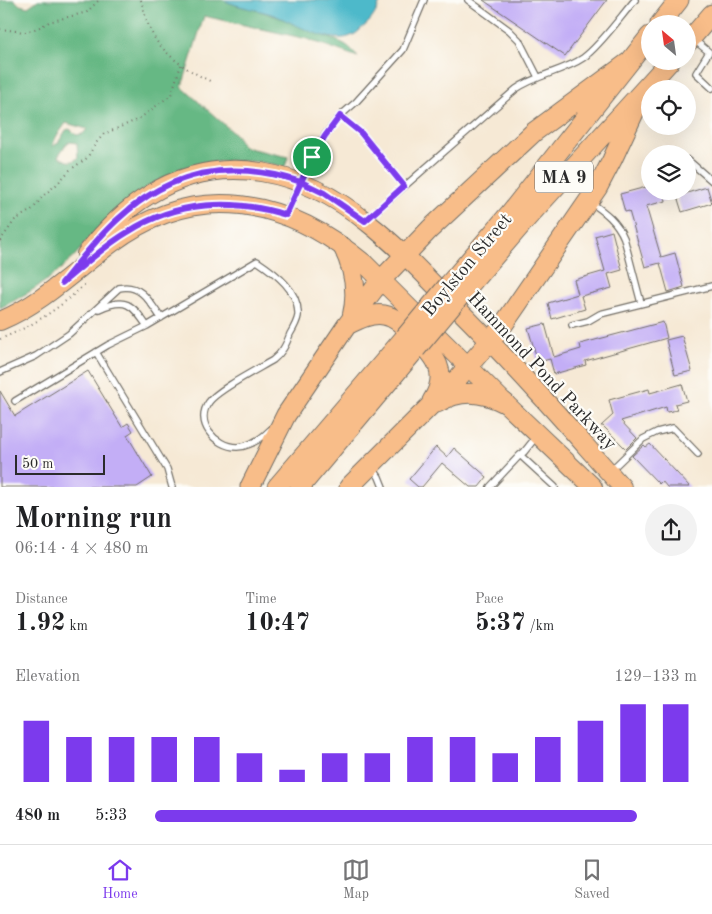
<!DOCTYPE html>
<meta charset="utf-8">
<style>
body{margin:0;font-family:"Old Standard TT",serif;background:#f2f2f2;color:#202124;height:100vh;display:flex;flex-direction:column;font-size:19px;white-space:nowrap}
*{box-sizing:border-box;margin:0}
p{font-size:16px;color:#757577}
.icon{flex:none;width:28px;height:28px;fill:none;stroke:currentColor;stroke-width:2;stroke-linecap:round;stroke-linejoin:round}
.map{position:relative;height:487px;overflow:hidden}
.drawer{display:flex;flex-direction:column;background:#fff;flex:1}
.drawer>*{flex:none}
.needle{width:32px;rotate:331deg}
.controls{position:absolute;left:641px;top:15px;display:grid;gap:10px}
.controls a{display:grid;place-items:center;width:55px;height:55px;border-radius:50%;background:#fff;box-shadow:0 5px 20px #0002;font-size:25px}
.scale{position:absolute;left:15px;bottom:12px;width:90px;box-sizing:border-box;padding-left:5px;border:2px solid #2b2b2b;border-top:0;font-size:14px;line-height:18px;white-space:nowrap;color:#2b2b2b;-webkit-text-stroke:4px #fdfcf7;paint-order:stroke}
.pin{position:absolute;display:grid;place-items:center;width:42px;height:42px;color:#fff;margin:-21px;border:2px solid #fff;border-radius:50%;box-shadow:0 1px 5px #0007}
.round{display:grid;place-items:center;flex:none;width:52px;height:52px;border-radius:26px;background:#f2f2f2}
.head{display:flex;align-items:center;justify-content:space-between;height:85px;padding:0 15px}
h1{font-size:28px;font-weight:700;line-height:38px}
.metrics{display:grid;grid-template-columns:repeat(3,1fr);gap:8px;height:85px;padding:5px 15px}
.metrics div{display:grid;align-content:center}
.metrics b{font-size:25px;font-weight:700}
.metrics small{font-size:14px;font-weight:400}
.metrics p{font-size:14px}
.chart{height:140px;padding:10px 15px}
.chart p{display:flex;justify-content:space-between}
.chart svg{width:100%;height:90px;margin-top:5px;stroke:#7c3aed;stroke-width:6}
ul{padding:0 15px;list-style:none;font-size:16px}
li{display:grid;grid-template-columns:80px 60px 1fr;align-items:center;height:38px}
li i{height:12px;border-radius:6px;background:#7c3aed}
.tabs{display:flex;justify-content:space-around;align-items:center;height:70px;border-top:1px solid #e0e0e0;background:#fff;font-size:14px;color:#757577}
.tabs a{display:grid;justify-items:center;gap:2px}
.tabs .active{color:#7c3aed}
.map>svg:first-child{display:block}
.forest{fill:#66b884;stroke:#487258;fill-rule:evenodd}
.water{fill:#4eb9ca;stroke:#3c727a}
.building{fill:#c3aef6}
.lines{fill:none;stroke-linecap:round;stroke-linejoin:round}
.service-casing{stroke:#726e66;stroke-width:8}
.primary-casing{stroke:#726e66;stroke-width:20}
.trunk-casing{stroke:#726e66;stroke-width:21}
.path{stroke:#726e66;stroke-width:2;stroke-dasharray:1 4;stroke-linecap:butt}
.service{stroke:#fff;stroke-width:5.5}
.primary{stroke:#f8bd89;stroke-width:18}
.trunk{stroke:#f8bd89;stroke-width:19}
.trunk-bridge-casing{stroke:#726e66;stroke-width:21;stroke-linecap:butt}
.trunk-bridge{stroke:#f8bd89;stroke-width:19}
.route-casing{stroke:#fff;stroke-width:10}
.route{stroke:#7c3aed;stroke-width:6}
.labels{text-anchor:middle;stroke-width:4.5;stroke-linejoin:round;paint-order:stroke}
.shield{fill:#fdfcf7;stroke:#6a6a68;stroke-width:1}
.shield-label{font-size:18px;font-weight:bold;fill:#2b2b2b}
.street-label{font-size:19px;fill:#2b2b2b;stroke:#fdfcf7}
</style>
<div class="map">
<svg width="712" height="487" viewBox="0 0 712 487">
<rect width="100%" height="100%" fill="#fdfcf7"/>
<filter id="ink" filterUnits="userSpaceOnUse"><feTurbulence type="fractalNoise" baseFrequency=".02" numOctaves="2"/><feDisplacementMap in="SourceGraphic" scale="10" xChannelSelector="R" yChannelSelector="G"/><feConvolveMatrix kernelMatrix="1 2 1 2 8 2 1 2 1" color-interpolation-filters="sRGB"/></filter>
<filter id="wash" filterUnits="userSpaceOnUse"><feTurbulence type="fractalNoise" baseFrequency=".0096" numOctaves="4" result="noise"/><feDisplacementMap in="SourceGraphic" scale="20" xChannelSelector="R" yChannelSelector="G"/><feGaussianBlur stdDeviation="1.12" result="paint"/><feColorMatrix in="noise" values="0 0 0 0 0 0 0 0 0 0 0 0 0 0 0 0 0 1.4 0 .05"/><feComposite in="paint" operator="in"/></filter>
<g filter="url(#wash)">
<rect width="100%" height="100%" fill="#f6e9d5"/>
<path class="forest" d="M 0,0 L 15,0 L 20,5 L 28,7 L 38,0 L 223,0 C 238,7 256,9 272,15 C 288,20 304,27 319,34 C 338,42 345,40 358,57 L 307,39 L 204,16 L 182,87 L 236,135 L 244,147 L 288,157 L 285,167 C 218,150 160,168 111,216 C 94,233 79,253 61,269 C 42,285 22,297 0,308 ZM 66,123 L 87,129 L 83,134 L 76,135 L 70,129 L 66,130 L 58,143 L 52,147 L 56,137 ZM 71,142 L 77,143 L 78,158 C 70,164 66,161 58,156 L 67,143 Z"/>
<path class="water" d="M 223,0 L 381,0 C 377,11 372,21 362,28 C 360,30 356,34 353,35 C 332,47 294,23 274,15 C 257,9 239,8 223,0 Z"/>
<g id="blocks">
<path class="building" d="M 483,0 L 607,0 L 565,56 Z
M 650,186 L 650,191 L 664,191 L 666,201 L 646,206 L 661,257 L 675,253 L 684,287 L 668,292 L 660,263 L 645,267 L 629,211 L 625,212 L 620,194 Z
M 707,187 L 712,203 L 682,212 L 677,196 Z
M 612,231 L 622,270 L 608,274 L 612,288 L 581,296 L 585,309 L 552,319 L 548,303 L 578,294 L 574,280 L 605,271 L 595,236 Z
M 663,322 L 667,338 L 585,361 L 586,365 L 554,374 L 550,359 L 538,362 L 528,328 L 545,324 L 554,357 L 581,349 L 580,344 Z
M 682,336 L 692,371 L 675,375 L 666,340 Z
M 88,371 L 122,427 L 128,423 L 133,431 L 127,435 L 152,477 L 137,487 L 0,487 L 0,391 L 15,416 Z
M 682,384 L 687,401 L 675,404 L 677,410 L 667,412 L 666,407 L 621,421 L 637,438 L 626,449 L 603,426 L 601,426 L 613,415 L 609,400 L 649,389 L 650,393 Z
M 650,444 L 690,487 L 667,487 L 662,481 L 659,484 L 632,456 L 644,445 L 646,447 Z
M 436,447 L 447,457 L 454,448 L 487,477 L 479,487 L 470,487 L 442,463 L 422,487 L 418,487 L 409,479 Z"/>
</g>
</g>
<g filter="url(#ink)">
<use href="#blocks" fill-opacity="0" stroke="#726e66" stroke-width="1"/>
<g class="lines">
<defs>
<path id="service" d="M 468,0 L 509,30 L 519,40 L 538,77
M 693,39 L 709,52 L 696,73 L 712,88
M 340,116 L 361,133 L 404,186
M 688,160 L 712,181
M 590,202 C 605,212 617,221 624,238 L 641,303
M 286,214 L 312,157 L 325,135 L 340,116 L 356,102 L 403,50 L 424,0
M 367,219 L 516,89 C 536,75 564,71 583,58 C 600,46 621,16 635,0
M 99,309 C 126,297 132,304 147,326
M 572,325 L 588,321 L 600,314 L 712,286
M 96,352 L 167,469 L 172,487
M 0,372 L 36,356 L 69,334 L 119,288 C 141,283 150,302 161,318
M 15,401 L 108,345 L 147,326 L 257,261 C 275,273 300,291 298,316 C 297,322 293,329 290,334 C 286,345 282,353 273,360 C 258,369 217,390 209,402 C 194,422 215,447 237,447 C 250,446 261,439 270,430
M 520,455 L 555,487
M 373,468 L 379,477 L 383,487
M 610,471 L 643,439 L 657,432 L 673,428 L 698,454
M 490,487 L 520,455 L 524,452 L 536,437"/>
<path id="primary" d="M 86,254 C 104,231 124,210 149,195 C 223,149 304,171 368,223 C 399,247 425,276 453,304 C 482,333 511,363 539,394 C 567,424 594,456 622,487
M 0,321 C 43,303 75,270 112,243 C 197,179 288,199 365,264 L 505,403 L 593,487"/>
<path id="trunk" d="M 660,24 L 679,0
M 688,42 L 712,14
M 343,247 C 354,269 358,293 352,317
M 450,283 L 510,213 L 650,36
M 462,294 L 528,217 L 670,61
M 347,325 C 359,319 371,313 384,315 C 396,317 405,327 413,335 C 434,354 451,372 432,401
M 437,403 C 461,389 481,391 505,403
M 250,487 L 286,415 L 347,325 L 381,280 L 430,229 L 534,132 L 629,62
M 277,487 L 405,337
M 300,487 L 416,349
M 349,487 L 458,378 L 501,328 L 598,187 L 612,160 L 645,89"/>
</defs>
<use href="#service" class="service-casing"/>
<use href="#primary" class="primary-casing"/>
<use href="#trunk" class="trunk-casing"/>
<path class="path" d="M 141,0 C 145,14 149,33 159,44 C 173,61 191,72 210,81
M 0,29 L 25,32 L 38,28 L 49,22 L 87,12 L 99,0
M 0,241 L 15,220 L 33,209 L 44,195 L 57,184 L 70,170 L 87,158 L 96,143 L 104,134 L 139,119 L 171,95 L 181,65
M 0,339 C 33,326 62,307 87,282"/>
<use href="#service" class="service"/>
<use href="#primary" class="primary"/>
<use href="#trunk" class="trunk"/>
<defs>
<path id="trunk-bridge" d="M 405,337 L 450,283
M 416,349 L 462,294"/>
</defs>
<use href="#trunk-bridge" class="trunk-bridge-casing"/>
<use href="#trunk-bridge" class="trunk-bridge"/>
</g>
</g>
<g class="lines" filter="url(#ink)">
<defs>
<path id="route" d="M 312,157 L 301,182 C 232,159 171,169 117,220 C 96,239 79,262 62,283 C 83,266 104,246 128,232 C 176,201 233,198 286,215 L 301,182 L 324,193 L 365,221 L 404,186 L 361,133 L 340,116 L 325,136 L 312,157"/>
</defs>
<use href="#route" class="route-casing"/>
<use href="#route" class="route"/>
</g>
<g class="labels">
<rect class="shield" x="535" y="161.5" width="58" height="31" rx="4"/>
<g class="shield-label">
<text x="564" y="183">MA 9</text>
</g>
<g class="street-label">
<text transform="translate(466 264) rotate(-50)" y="7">Boylston Street</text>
<text transform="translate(543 370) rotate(47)" y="7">Hammond Pond Parkway</text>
</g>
</g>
</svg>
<div class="controls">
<a><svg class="needle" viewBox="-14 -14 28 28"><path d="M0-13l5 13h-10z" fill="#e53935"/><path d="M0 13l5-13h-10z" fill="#757577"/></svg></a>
<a><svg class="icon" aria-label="locate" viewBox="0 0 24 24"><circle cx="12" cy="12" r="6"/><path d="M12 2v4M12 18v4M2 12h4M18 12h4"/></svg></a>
<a><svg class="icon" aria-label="layers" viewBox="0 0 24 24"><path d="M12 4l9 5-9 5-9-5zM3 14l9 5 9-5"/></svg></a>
</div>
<div class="scale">50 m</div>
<div class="pin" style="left:312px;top:157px;background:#1e9e55"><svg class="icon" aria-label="arrive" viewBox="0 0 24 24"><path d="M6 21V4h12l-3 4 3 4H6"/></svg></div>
</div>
<section class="drawer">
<div class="head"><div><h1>Morning run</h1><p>06:14 · 4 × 480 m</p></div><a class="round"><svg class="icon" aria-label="share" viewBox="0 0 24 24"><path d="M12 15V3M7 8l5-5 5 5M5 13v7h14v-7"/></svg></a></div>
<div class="metrics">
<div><p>Distance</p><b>1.92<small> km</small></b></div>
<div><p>Time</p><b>10:47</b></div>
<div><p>Pace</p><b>5:37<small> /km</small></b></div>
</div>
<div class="chart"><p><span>Elevation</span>129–133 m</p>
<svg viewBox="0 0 160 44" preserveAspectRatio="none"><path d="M5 44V14M15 44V22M25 44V22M35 44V22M45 44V22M55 44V30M65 44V38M75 44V30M85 44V30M95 44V22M105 44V22M115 44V30M125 44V22M135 44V14M145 44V6M155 44V6"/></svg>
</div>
<ul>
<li><b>480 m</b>5:33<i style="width:89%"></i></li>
</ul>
</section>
<nav class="tabs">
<a class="active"><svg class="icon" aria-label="home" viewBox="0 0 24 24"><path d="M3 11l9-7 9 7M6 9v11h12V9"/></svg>Home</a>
<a><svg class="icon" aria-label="map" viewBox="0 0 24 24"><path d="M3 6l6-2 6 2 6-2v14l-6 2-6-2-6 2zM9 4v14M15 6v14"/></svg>Map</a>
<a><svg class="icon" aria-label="saved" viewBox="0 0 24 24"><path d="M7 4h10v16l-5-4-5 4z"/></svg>Saved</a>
</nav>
